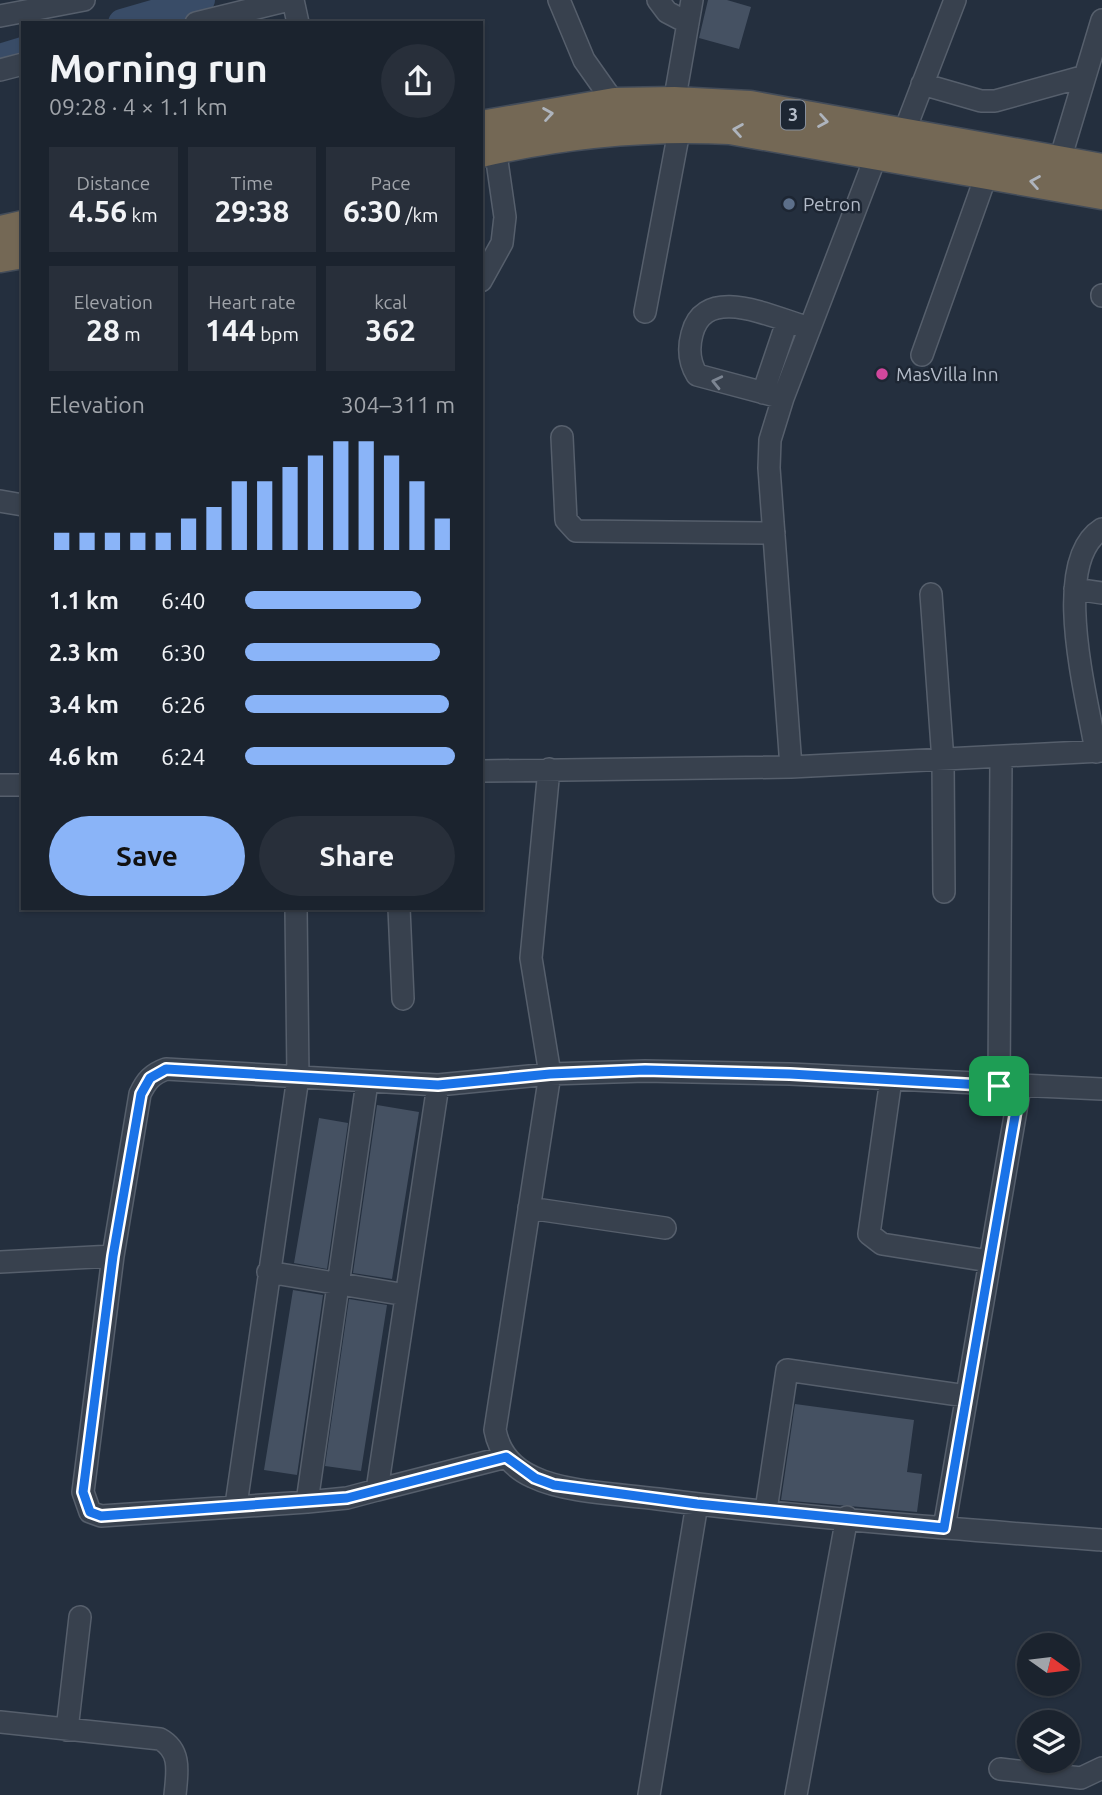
<!DOCTYPE html>
<meta charset="utf-8">
<style>
body{margin:0;font-family:Ubuntu,sans-serif;background:#282f3a;color:#f1f3f6;height:100vh;display:flex;flex-direction:column;font-size:26px;white-space:nowrap}
*{box-sizing:border-box;margin:0}
p{font-size:23px;color:#a0a4aa}
.icon{flex:none;width:38px;height:38px;fill:none;stroke:currentColor;stroke-width:2;stroke-linecap:round;stroke-linejoin:round}
.map{position:relative;flex:1;overflow:hidden}
.side{position:absolute;left:21px;top:21px;width:462px;height:889px;display:flex;flex-direction:column;background:#1b232e;border-radius:0px;box-shadow:0 2px 5px #0004,0 0 0 2px #39404a}
.side>*{flex:none}
.needle{width:46px;rotate:104deg}
.fabs{position:absolute;left:1017px;top:1633px;display:grid;gap:14px}
.fabs a{display:grid;place-items:center;width:63px;height:63px;border-radius:50%;background:#1b232e;box-shadow:0 2px 5px #0004,0 0 0 2px #39404a;font-size:35px}
.pin{position:absolute;display:grid;place-items:center;width:60px;height:60px;color:#fff;margin:-30px;border-radius:14px;box-shadow:0 4px 10px #0006}
.round{display:grid;place-items:center;flex:none;width:74px;height:74px;border-radius:37px;background:#282f3a}
.headline{display:flex;align-items:center;justify-content:space-between;height:119px;padding:0 28px}
h1{font-size:38px;font-weight:700;line-height:52px}
.stats{display:grid;grid-template-columns:repeat(3,1fr);gap:10px;height:119px;padding:7px 28px}
.stats div{display:grid;align-content:center;border-radius:0px;background:#282f3a;text-align:center}
.stats b{font-size:30px;font-weight:700}
.stats small{font-size:19px;font-weight:400}
.stats p{font-size:19px}
.chart{height:196px;padding:14px 28px}
.chart p{display:flex;justify-content:space-between}
.chart svg{width:100%;height:126px;margin-top:7px;stroke:#8ab4f8;stroke-width:6}
.action{display:flex;gap:14px;margin-top:auto;padding:14px 28px}
.action a{flex:1;height:80px;border-radius:42px;background:#8ab4f8;color:#111;font-size:28px;font-weight:700;line-height:80px;text-align:center}
.action a+a{background:#282f3a;color:#f1f3f6}
ul{padding:0 28px;list-style:none;font-size:23px}
li{display:grid;grid-template-columns:112px 84px 1fr;align-items:center;height:52px}
li i{height:18px;border-radius:9px;background:#8ab4f8}
.map>svg:first-child{display:block}
.lines{fill:none;stroke-linecap:round;stroke-linejoin:round}
.river{stroke:#394c67;stroke-width:28}
.building{fill:#455162}
.minor-casing{stroke:#565f6c;stroke-width:24}
.highway-casing{stroke:#434c59;stroke-width:35}
.minor{stroke:#38414e;stroke-width:21}
.highway{stroke:#746855;stroke-width:32}
.oneway{stroke:#aeb4bd}
.oneway2{stroke:#7c8592}
.route-casing{stroke:#fff;stroke-width:14}
.route{stroke:#1a73e8;stroke-width:9}
.service-dot{fill:#5c6f8a;stroke:#1d2633;stroke-width:2.5}
.hotel-dot{fill:#d1479c;stroke:#1d2633;stroke-width:2.5}
.labels{text-anchor:middle;stroke-width:5;stroke-linejoin:round;paint-order:stroke}
.shield{fill:#1d2633;stroke:#878f9c;stroke-width:2}
.shield-label{font-size:18px;font-weight:bold;fill:#b4bcc9}
.poi-label{font-size:19px;fill:#b4bcc9;stroke:#1d2633;text-anchor:start}
</style>
<div class="map">
<svg width="1102" height="1795" viewBox="0 0 1102 1795">
<rect width="100%" height="100%" fill="#242f3e"/>
<g class="lines">
<path class="river" d="M 122,23 L 201,0
M 0,58 L 23,51"/>
</g>
<path class="building" d="M 708,0 L 727,0 L 751,7 L 739,49 L 699,38 Z
M 377,1105 L 419,1112 L 392,1279 L 353,1273 Z
M 319,1118 L 348,1123 L 327,1269 L 294,1263 Z
M 293,1290 L 323,1295 L 297,1475 L 264,1470 Z
M 349,1299 L 387,1305 L 361,1471 L 325,1466 Z
M 795,1404 L 914,1420 L 907,1472 L 922,1474 L 917,1512 L 781,1500 Z"/>
<g class="lines">
<defs>
<path id="minor" d="M 293,0 L 298,23
M 559,0 L 584,60 L 615,104
M 658,0 L 667,12 L 688,23
M 0,16 L 84,0
M 196,23 L 289,0
M 0,70 L 23,64
M 922,84 L 981,101 L 995,101 L 1085,76
M 674,103 L 692,0
M 903,135 L 955,0
M 1059,163 L 1102,20
M 481,281 L 502,243 L 505,217 L 495,147
M 1102,296 L 1102,295
M 645,312 L 680,126
M 922,355 L 987,173
M 763,393 L 787,322
M 783,398 L 697,375 C 689,362 688,349 692,334 C 705,282 775,319 810,328
M 562,437 L 566,520 L 576,531 L 774,533
M 0,501 L 23,505
M 1075,589 L 1102,593
M 931,594 L 943,761 L 944,892
M 1096,752 C 1088,699 1049,562 1102,529
M 791,767 L 769,468 L 770,440 L 783,398 L 877,153
M 549,769 L 531,958 L 550,1074 L 495,1430 C 499,1452 513,1468 533,1477 C 566,1493 621,1494 658,1499 C 805,1518 954,1529 1102,1540
M 481,771 L 791,767 L 1102,751
M 0,785 L 23,785
M 399,908 L 403,999
M 891,1079 L 869,1234 L 882,1244 L 989,1261
M 438,1085 L 377,1490 L 347,1498 L 307,1502 L 101,1516 L 90,1512 L 83,1492 L 113,1256 L 140,1094 C 146,1081 152,1074 166,1069 L 438,1085 L 550,1074 L 645,1071 L 790,1074 L 1102,1089
M 999,1086 L 1001,758
M 529,1208 L 665,1228
M 0,1262 L 113,1256
M 268,1272 L 406,1295
M 377,1490 L 506,1457
M 307,1502 L 367,1082
M 236,1505 L 298,1077 L 296,908
M 766,1510 L 787,1370 L 966,1396
M 944,1528 L 1020,1087
M 0,1722 L 160,1739 C 182,1751 177,1773 175,1795
M 67,1730 L 80,1617
M 1000,1769 L 1081,1778 L 1102,1768
M 649,1795 L 697,1504
M 796,1795 L 847,1517"/>
<path id="highway" d="M 481,127 L 615,104 L 674,103 L 750,107 L 1102,170
M 481,151 C 563,132 647,124 730,128 L 1102,193
M 0,232 L 23,227
M 0,256 L 23,252"/>
</defs>
<use href="#minor" class="minor-casing"/>
<use href="#highway" class="highway-casing"/>
<use href="#minor" class="minor"/>
<use href="#highway" class="highway"/>
</g>
<defs><path id="oneway-chevron" d="M-2-3.5L2.5 0L-2 3.5" fill="none" stroke-width="1.6" stroke-linecap="round" stroke-linejoin="round" transform="scale(1.75)"/></defs>
<g class="oneway">
<use href="#oneway-chevron" transform="translate(548 114) rotate(-9)"/>
<use href="#oneway-chevron" transform="translate(823 121) rotate(10)"/>
<use href="#oneway-chevron" transform="translate(738 130) rotate(-171)"/>
<use href="#oneway-chevron" transform="translate(1035 182) rotate(-170)"/>
</g>
<use class="oneway2" href="#oneway-chevron" transform="translate(717 382) rotate(-167)"/>
<g class="lines">
<defs>
<path id="route" d="M 166,1069 L 438,1085 L 550,1074 L 645,1070 L 790,1074 L 1020,1087 L 944,1528 L 697,1504 L 554,1485 L 535,1478 L 506,1457 L 347,1498 L 101,1516 L 90,1512 L 83,1492 L 113,1256 L 141,1094 L 150,1078 Z"/>
</defs>
<use href="#route" class="route-casing"/>
<use href="#route" class="route"/>
</g>
<circle class="service-dot" cx="789" cy="204" r="7"/>
<circle class="hotel-dot" cx="882" cy="374" r="7"/>
<g class="labels">
<rect class="shield" x="781" y="100.5" width="24" height="29" rx="5"/>
<g class="shield-label">
<text x="793" y="121">3</text>
</g>
<g class="poi-label">
<text x="803" y="211">Petron</text>
<text x="896" y="381">MasVilla Inn</text>
</g>
</g>
</svg>
<div class="fabs">
<a><svg class="needle" viewBox="-14 -14 28 28"><path d="M0-13l5 13h-10z" fill="#e53935"/><path d="M0 13l5-13h-10z" fill="#a0a4aa"/></svg></a>
<a><svg class="icon" aria-label="layers" viewBox="0 0 24 24"><path d="M12 4l9 5-9 5-9-5zM3 14l9 5 9-5"/></svg></a>
</div>
<div class="pin" style="left:999px;top:1086px;background:#1e9e55"><svg class="icon" aria-label="arrive" viewBox="0 0 24 24"><path d="M6 21V4h12l-3 4 3 4H6"/></svg></div>
<section class="side">
<div class="headline"><div><h1>Morning run</h1><p>09:28 · 4 × 1.1 km</p></div><a class="round"><svg class="icon" aria-label="share" viewBox="0 0 24 24"><path d="M12 15V3M7 8l5-5 5 5M5 13v7h14v-7"/></svg></a></div>
<div class="stats">
<div><p>Distance</p><b>4.56<small> km</small></b></div>
<div><p>Time</p><b>29:38</b></div>
<div><p>Pace</p><b>6:30<small> /km</small></b></div>
</div>
<div class="stats">
<div><p>Elevation</p><b>28<small> m</small></b></div>
<div><p>Heart rate</p><b>144<small> bpm</small></b></div>
<div><p>kcal</p><b>362</b></div>
</div>
<div class="chart"><p><span>Elevation</span>304–311 m</p>
<svg viewBox="0 0 160 44" preserveAspectRatio="none"><path d="M5 44V38M15 44V38M25 44V38M35 44V38M45 44V38M55 44V33M65 44V29M75 44V20M85 44V20M95 44V15M105 44V11M115 44V6M125 44V6M135 44V11M145 44V20M155 44V33"/></svg>
</div>
<ul>
<li><b>1.1 km</b>6:40<i style="width:84%"></i></li>
<li><b>2.3 km</b>6:30<i style="width:93%"></i></li>
<li><b>3.4 km</b>6:26<i style="width:97%"></i></li>
<li><b>4.6 km</b>6:24<i style="width:100%"></i></li>
</ul>
<div class="action"><a>Save</a><a>Share</a></div>
</section>
</div>
